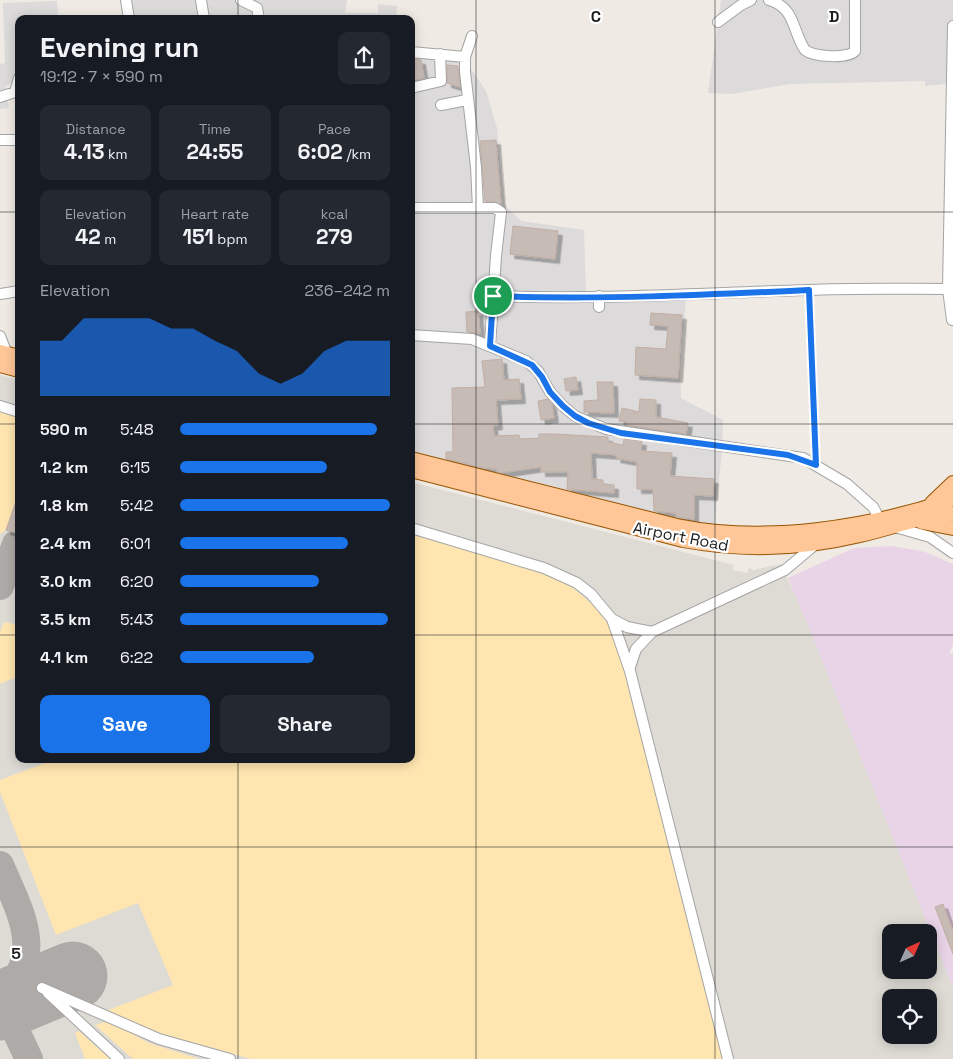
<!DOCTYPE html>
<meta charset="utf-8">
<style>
body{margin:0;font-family:"Space Grotesk",sans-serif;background:#242831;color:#f1f3f6;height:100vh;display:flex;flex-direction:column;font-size:19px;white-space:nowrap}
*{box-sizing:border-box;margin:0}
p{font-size:16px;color:#9ea1a6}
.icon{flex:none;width:28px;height:28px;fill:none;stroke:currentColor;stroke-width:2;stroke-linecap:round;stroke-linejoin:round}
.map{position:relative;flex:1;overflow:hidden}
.sheet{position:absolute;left:15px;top:15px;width:400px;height:748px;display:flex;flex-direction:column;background:#171b24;border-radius:10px;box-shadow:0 2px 12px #0003}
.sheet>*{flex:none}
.needle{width:32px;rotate:45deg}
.controls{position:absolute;left:882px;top:924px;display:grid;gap:10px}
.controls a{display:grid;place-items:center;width:55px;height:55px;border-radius:10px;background:#171b24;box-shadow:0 2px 12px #0003;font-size:25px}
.pin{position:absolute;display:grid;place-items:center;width:42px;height:42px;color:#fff;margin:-21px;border:2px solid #fff;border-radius:50%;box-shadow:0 1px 5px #0007}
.round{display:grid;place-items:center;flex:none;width:52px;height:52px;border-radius:10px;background:#242831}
.summary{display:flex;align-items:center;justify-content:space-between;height:85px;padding:0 25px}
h1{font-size:28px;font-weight:600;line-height:38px}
.stats{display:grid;grid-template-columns:repeat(3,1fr);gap:8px;height:85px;padding:5px 25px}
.stats div{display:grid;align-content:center;border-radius:10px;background:#242831;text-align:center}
.stats b{font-size:21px;font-weight:600}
.stats small{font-size:14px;font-weight:400}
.stats p{font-size:14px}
.chart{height:140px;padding:10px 25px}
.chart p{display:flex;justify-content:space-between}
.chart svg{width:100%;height:90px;margin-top:5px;fill:#1a73e8;opacity:.7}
.cta{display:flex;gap:10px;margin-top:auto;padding:10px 25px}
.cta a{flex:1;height:58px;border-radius:10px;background:#1a73e8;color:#fff;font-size:20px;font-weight:600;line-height:58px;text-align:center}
.cta a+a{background:#242831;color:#f1f3f6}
ul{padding:0 25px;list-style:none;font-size:16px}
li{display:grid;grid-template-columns:80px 60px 1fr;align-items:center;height:38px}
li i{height:12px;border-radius:6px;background:#1a73e8}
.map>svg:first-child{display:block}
.residential{fill:#dcdada}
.industrial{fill:#e9d4e7}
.airport{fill:#dedad4;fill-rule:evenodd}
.sand{fill:#ffe6b1}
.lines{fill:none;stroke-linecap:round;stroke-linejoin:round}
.taxiway{stroke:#adaaa7;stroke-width:28}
.runway{stroke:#adaaa7;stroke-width:69}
.building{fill:#c7bbb6;stroke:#c2aea4;filter:url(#shadow)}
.minor-casing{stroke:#a4a4a4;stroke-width:12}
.major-casing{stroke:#975400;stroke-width:16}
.path{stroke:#ff6466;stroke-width:2;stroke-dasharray:2.5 2.5;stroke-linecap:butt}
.minor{stroke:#fff;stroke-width:10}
.major{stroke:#ffc798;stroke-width:14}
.route-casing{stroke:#fff;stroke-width:10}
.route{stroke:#1a73e8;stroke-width:6}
.grid{fill:none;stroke:#1d1d1d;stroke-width:1;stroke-opacity:0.55}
.labels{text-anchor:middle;stroke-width:4.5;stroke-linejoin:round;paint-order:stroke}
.street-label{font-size:16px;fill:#1d1d1d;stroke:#fff}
.grid-label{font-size:16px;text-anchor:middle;font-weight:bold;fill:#1d1d1d;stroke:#fff;stroke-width:4.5;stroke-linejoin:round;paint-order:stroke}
</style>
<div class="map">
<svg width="953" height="1059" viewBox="0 0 953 1059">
<defs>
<filter id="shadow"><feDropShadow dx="4.5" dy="4.5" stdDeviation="0" flood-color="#0004"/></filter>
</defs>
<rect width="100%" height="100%" fill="#efeae3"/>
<path class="residential" d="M 130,0 L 347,0 L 345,13 L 378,13 L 378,4 L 397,6 L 396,19 L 132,19 Z
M 721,0 L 953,0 L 953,83 L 925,86 L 925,81 L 790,84 L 731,94 L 708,93 Z
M 57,1 L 58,19 L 19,19 L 19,77 L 5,87 L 9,108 L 0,109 L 0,64 L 5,63 L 3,3 Z
M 411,51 L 465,60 L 486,91 L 497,128 L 504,204 L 521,221 L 584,230 L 586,299 L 686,299 L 680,373 L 681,398 L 723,420 L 722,451 L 714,530 L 411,453 Z"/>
<path class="industrial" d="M 892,546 L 925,552 L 953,564 L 953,645 L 949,654 L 953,653 L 953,988 L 788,578 L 854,548 Z"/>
<path class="airport" d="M 0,375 L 19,380 L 19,759 L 411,759 L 411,482 L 734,565 L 733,570 L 747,573 L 749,568 L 754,570 L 781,564 L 808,625 L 953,988 L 953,1059 L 0,1059 ZM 891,932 L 929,932 L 929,970 L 891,970 ZM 891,998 L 929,998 L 929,1035 L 891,1035 Z"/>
<path class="sand" d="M 0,411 L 19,416 L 19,492 L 6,530 L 0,534 Z
M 411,532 L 557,577 L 571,586 L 595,607 L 609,625 L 617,646 L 627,680 L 723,1059 L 251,1059 L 155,1032 L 106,1011 L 173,985 L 138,903 L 56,935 L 0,792 L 0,780 L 56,759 L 411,759 Z
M 4,622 L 18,625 L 19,622 L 19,676 L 0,684 L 0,632 Z
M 109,1021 L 149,1043 L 199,1059 L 133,1059 L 95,1025 Z
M 79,1031 L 110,1059 L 85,1059 L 75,1033 Z"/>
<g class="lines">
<path class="taxiway" d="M 0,586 L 16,544
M 0,865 C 21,914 47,955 0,1000
M 0,1016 L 15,1029 L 29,1059"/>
<path class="runway" d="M 0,1006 L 73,976"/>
</g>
<path class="building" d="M 411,59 L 421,60 L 424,78 L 411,81 Z
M 447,65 L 458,66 L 460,87 L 447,83 Z
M 496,140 L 498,167 L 501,204 L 485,201 L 480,141 Z
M 513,226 L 558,231 L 555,259 L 510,254 Z
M 478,311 L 480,333 L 467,332 L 466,312 Z
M 651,313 L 682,315 L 678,378 L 635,375 L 636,347 L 666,349 L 668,326 L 650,325 Z
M 502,359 L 504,380 L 519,379 L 521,399 L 496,400 L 498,425 L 493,426 L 494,436 L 519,435 L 520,439 L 539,438 L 539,434 L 555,434 L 608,437 L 608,442 L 623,445 L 624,439 L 642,441 L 641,451 L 672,453 L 670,476 L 714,479 L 713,496 L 694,495 L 694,519 L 676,517 L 676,513 L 654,511 L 653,489 L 637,489 L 637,462 L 616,458 L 617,455 L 591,453 L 592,479 L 603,480 L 603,484 L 614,485 L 614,493 L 567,489 L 568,472 L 541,472 L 541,467 L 500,473 L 497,472 L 496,469 L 484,468 L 446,459 L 446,452 L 453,452 L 452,388 L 485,387 L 482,361 Z
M 576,377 L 578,390 L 566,391 L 564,379 Z
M 597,382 L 613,382 L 614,413 L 584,412 L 584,401 L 598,400 Z
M 548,399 L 552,405 L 554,418 L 541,420 L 538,401 Z
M 640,399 L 656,400 L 656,417 L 688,423 L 686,434 L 627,425 L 627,422 L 619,421 L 622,408 L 639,412 Z
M 18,496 L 19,496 L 19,534 L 6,530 Z
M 943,904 L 953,932 L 953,954 L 935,907 Z"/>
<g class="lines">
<defs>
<path id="minor" d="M 126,0 L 129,19
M 201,0 L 204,19
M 241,0 L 257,8 L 259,19
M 769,0 C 796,8 792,31 805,50 C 814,57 848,59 855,51 L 855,0
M 718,22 L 741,5 L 751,0
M 472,36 L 465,57 L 465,72 L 476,167 L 478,208
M 411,52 L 465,57
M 411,88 L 441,81 L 440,54
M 0,97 L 15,92 L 19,78
M 441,105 L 467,100
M 0,140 L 19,140
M 411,208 L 495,208 L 501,212 L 496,256 L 490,346
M 0,294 L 19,291
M 493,296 C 598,300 703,293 808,290 C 854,288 901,289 948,289
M 599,307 L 599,296
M 952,320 L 948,289 L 953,26
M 411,335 L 472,339 L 526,361 L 538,371 L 550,392 L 563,406 L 575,416 L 606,429 L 803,458 L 847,484 L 873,507 L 879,518
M 0,336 L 7,354
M 0,406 L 19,412
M 895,527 L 930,537 L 953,553
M 411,528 L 544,568 L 577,583 L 591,594 L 612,619 L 630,671 L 728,1059
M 612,619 L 627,627 L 652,632
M 630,667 L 636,649 L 652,632 L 785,570 L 816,544
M 42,988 L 159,1039 L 230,1059
M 48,993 L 119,1059"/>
<path id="major" d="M 0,352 L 19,357
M 0,365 L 19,370
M 411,459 L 677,526 C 765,544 869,528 953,499
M 411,470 L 683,540 C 742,551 802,549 860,535 C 891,528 921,516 953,514
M 932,503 L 953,483
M 922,522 L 953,528"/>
</defs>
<use href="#minor" class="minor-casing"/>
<use href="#major" class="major-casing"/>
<path class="path" d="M 809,300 L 816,455"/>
<use href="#minor" class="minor"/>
<use href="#major" class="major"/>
</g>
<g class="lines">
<defs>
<path id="route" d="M 809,290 L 816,465 L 788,455 L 621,433 L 588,423 L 575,416 L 563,406 L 550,392 L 542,377 L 532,365 L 490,346 L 493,296 C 598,300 704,295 809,290 Z"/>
</defs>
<use href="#route" class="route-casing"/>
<use href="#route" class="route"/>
</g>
<path class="grid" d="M 238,0 L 238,19M 476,0 L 476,1059M 715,0 L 715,1059M 0,212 L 19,212M 411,212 L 953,212M 0,424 L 19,424M 411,424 L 953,424M 0,635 L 19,635M 411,635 L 953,635M 238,759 L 238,1059M 0,847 L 953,847"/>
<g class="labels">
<g class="street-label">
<text transform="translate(681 536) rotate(11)" y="6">Airport Road</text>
</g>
</g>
<g class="grid-label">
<text x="596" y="22">C</text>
<text x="834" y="22">D</text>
<text x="16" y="959">5</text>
</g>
</svg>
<div class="controls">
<a><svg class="needle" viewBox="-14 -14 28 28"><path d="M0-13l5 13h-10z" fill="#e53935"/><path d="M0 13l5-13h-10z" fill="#9ea1a6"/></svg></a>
<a><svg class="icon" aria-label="locate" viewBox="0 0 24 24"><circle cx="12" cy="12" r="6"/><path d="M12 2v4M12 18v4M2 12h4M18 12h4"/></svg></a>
</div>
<div class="pin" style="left:493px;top:296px;background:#1e9e55"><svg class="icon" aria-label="arrive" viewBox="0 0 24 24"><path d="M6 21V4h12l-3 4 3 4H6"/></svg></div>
<section class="sheet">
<div class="summary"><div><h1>Evening run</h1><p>19:12 · 7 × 590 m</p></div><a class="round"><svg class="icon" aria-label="share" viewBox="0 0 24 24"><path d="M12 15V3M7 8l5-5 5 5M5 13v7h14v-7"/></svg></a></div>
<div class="stats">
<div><p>Distance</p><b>4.13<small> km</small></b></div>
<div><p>Time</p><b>24:55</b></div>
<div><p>Pace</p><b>6:02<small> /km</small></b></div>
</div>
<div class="stats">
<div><p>Elevation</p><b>42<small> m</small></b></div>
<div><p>Heart rate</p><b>151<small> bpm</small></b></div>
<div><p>kcal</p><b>279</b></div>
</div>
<div class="chart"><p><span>Elevation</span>236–242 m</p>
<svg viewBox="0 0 160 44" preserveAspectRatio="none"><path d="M0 44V17L10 17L20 6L30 6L40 6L50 6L60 11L70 11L80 17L90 22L100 33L110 38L120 33L130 22L140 17L150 17L160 17V44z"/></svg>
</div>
<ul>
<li><b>590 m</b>5:48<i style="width:94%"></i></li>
<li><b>1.2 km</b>6:15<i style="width:70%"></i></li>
<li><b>1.8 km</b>5:42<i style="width:100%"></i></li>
<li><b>2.4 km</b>6:01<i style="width:80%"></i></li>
<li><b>3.0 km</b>6:20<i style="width:66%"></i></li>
<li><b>3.5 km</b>5:43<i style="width:99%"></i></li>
<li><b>4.1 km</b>6:22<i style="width:64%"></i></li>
</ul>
<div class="cta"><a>Save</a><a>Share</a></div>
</section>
</div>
